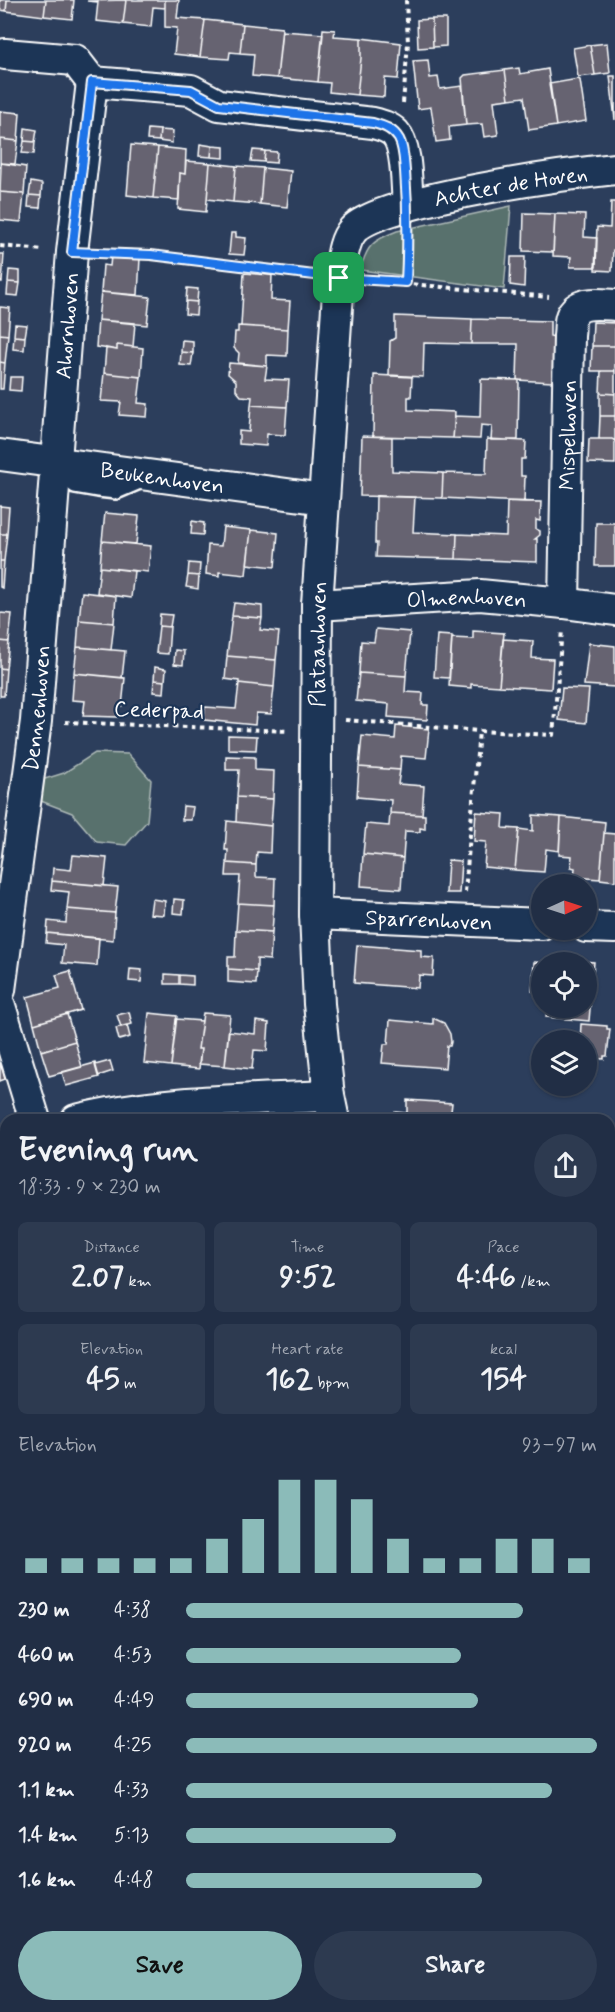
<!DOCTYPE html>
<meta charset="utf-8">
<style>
body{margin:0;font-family:Mynerve,sans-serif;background:#2d3a50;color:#f1f3f6;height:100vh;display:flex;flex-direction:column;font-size:22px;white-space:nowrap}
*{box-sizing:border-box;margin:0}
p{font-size:20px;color:#a2a8b3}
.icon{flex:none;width:33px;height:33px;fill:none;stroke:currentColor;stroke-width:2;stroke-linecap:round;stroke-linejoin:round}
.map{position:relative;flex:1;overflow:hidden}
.drawer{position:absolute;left:0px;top:1114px;width:615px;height:898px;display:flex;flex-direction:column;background:#212e45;border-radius:18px 18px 0 0;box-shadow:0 2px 4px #0004,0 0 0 2px #3e4a5e}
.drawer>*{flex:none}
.needle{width:39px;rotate:87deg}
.controls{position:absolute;left:531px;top:874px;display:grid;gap:12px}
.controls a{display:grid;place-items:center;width:66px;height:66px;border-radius:50%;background:#212e45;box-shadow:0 2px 4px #0004,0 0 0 2px #3e4a5e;font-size:30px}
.pin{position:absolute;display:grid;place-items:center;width:51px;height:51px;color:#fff;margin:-26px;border-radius:12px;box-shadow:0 3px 9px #0006}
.round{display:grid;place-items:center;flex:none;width:63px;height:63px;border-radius:32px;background:#2d3a50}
.head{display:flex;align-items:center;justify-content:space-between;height:102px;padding:0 18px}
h1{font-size:33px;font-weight:800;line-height:45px}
.metrics{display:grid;grid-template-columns:repeat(3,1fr);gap:9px;height:102px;padding:6px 18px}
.metrics div{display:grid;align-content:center;border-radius:9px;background:#2d3a50;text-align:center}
.metrics b{font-size:30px;font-weight:800}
.metrics small{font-size:16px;font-weight:400}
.metrics p{font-size:16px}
.chart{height:168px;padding:12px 18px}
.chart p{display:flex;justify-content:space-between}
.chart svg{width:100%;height:108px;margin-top:6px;stroke:#8bbbb9;stroke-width:6}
.cta{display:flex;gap:12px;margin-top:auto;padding:12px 18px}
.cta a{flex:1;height:69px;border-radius:36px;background:#8bbbb9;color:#111;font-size:24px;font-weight:800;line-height:69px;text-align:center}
.cta a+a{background:#2d3a50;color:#f1f3f6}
ul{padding:0 18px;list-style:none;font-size:20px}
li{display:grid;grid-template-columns:96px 72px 1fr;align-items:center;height:45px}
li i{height:15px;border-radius:8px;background:#8bbbb9}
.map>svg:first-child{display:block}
.green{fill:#59716d;stroke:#acb8b6;stroke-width:1.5}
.building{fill:#666371;stroke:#fff;stroke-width:1.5}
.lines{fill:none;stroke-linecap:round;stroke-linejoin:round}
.service-casing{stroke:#fff;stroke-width:20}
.minor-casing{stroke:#fff;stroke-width:34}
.path{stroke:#fff;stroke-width:4;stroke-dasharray:4.5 4.5;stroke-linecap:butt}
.service{stroke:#1d3557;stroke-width:15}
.minor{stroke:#1d3557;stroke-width:30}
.route-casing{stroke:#fff;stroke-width:12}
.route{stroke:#1a73e8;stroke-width:8}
.labels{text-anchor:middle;stroke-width:4.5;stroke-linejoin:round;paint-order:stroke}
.street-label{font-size:22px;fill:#fff;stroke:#1d3557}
</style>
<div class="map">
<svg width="615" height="2012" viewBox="0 0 615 2012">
<rect width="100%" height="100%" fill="#2c3e5c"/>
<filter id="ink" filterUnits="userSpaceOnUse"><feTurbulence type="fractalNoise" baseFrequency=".0167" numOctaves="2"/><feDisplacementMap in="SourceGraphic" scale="12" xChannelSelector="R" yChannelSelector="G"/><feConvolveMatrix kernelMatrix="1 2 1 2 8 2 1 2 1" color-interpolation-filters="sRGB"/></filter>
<g filter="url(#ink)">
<path class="green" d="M 511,206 L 504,289 L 361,270 C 366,245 374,240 397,231 Z
M 95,753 L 128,754 L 151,780 L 147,821 L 126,845 L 97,842 L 72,813 L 33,798 L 35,782 L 64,773 Z
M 6,1416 L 6,1494 L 0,1497 L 0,1418 Z
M 6,1525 L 6,1568 L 0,1567 L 0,1528 Z"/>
<path class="building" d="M 0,0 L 7,0 L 6,11 L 0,10 Z
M 7,0 L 46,0 L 44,16 L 6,11 Z
M 46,0 L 74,0 L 72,19 L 44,16 Z
M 126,0 L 123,24 L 96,21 L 98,2 L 87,1 Z
M 126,0 L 165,0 L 165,8 L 153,7 L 151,27 L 123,24 Z
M 165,0 L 179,0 L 177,18 L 205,20 L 200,57 L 174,54 L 177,28 L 165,27 Z
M 432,19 L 433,47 L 418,48 L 417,20 Z
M 432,19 L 446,19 L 446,46 L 433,47 Z
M 205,20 L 243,24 L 240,53 L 230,52 L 229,59 L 200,57 Z
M 243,24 L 282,28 L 277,78 L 252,76 L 254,54 L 240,53 Z
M 323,29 L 335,30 L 334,36 L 361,38 L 361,58 L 357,95 L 329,92 L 330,83 L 318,82 Z
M 282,31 L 323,34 L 318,82 L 277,78 Z
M 361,38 L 401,43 L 398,79 L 385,78 L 384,97 L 357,95 L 361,58 Z
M 607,43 L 610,73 L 595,75 L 590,45 Z
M 590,45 L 595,75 L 578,77 L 573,48 Z
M 428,60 L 430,78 L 438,77 L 440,89 L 462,86 L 466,125 L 449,127 L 450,140 L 436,142 L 431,107 L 418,109 L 413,61 Z
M 519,68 L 520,74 L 548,69 L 556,126 L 529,130 L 524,97 L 509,99 L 505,70 Z
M 505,70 L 509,99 L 494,101 L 498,135 L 484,137 L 482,124 L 466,125 L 462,78 L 465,75 Z
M 610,76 L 615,76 L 615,120 Z
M 578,79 L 580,80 L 586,121 L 556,126 L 549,84 Z
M 0,111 L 20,113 L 18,141 L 0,139 Z
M 25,128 L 37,130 L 35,142 L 24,141 Z
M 148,129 L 160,130 L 159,141 L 147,140 Z
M 160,130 L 173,131 L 172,143 L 159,141 Z
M 0,139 L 18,141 L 15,164 L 1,163 L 0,168 Z
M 24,141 L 35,142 L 34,154 L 22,153 Z
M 200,144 L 212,146 L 211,157 L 199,156 Z
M 131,145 L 158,147 L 153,198 L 127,195 Z
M 212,146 L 224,147 L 224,158 L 211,157 Z
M 158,147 L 186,150 L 185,174 L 180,173 L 179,200 L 153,198 Z
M 253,150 L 265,151 L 264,162 L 251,161 Z
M 265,151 L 277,152 L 276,163 L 264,162 Z
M 186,161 L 210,163 L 206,212 L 178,209 L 180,173 L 185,174 Z
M 1,163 L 26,167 L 24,194 L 0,192 Z
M 210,163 L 236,166 L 233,202 L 207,199 Z
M 236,166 L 263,168 L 260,204 L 233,202 Z
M 263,168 L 291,171 L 287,207 L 260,204 Z
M 31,182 L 42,184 L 41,196 L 29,195 Z
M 0,192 L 24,194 L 21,222 L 0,220 Z
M 29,195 L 41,196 L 40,208 L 28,207 Z
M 611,202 L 615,202 L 615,250 L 613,250 L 612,271 L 595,270 L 597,227 L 610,228 Z
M 524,213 L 555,214 L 553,252 L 523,251 Z
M 555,214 L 585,215 L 584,237 L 597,238 L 596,267 L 570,267 L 571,257 L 553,256 Z
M 231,233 L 236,233 L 236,237 L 246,238 L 244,255 L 229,254 Z
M 0,254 L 4,254 L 2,282 L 0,282 Z
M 111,256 L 140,258 L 138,295 L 101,292 L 103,265 L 110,266 Z
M 511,257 L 525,257 L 524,287 L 510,285 Z
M 9,270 L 20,271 L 20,283 L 8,282 Z
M 244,273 L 272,275 L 271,300 L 290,301 L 288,329 L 241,326 Z
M 8,282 L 20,283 L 18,296 L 7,295 Z
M 187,288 L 198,289 L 197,302 L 186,301 Z
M 101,292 L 150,297 L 147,325 L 98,320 Z
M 186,301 L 197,302 L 196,315 L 185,314 Z
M 0,307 L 10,308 L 8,335 L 0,334 Z
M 395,316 L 472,319 L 471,344 L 424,343 L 423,377 L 389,375 L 390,341 L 395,338 Z
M 472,319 L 550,321 L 550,336 L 554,337 L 552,382 L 517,380 L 518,344 L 471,344 Z
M 98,320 L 135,323 L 133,347 L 117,345 L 117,350 L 96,347 Z
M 593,322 L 615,323 L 615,346 L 592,346 Z
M 15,324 L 27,325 L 25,337 L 14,336 Z
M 238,326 L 288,329 L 287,356 L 267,355 L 267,366 L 238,363 L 239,353 L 234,348 L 235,332 L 238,332 Z
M 0,334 L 8,335 L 5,363 L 0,362 Z
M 14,336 L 25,337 L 24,350 L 13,349 Z
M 182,340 L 193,341 L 193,353 L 181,352 Z
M 117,345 L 143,348 L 141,377 L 104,373 L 106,348 L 117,350 Z
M 592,346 L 615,346 L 615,371 L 591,371 Z
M 181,352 L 193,353 L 191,366 L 180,365 Z
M 0,362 L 5,363 L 3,389 L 0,389 Z
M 229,363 L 267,366 L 265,379 L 289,380 L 287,407 L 251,405 L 252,397 L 241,396 L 236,390 L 236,381 L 228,374 Z
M 601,371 L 615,371 L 615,394 L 600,393 Z
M 104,373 L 141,377 L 138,403 L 148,404 L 147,417 L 119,415 L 121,402 L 101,401 Z
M 374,375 L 412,377 L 411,397 L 408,397 L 408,410 L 455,412 L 453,438 L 373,436 Z
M 10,377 L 22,377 L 21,391 L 9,390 Z
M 481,379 L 519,380 L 518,440 L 491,440 L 492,426 L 481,425 L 480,439 L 453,438 L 455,416 L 480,417 Z
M 600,393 L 615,394 L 615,416 L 600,416 Z
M 251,405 L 287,407 L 285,435 L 267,434 L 266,446 L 239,444 L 239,431 L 249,432 Z
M 600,416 L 615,416 L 615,441 L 612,439 L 599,439 Z
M 362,436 L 392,437 L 392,471 L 443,473 L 442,498 L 360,496 Z
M 487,439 L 526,441 L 525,459 L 521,459 L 521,476 L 525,476 L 524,502 L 442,498 L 443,473 L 486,474 Z
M 589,439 L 612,439 L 615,441 L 615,464 L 588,463 Z
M 376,496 L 415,497 L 413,532 L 457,534 L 456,559 L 376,557 L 377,543 L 375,543 Z
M 507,501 L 541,502 L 540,521 L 536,520 L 536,529 L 540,531 L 540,535 L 535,539 L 537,539 L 537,562 L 456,559 L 457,534 L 506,536 Z
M 0,506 L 9,507 L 7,534 L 0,534 Z
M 105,513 L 139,516 L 136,544 L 102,541 Z
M 192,521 L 204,523 L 203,535 L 191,534 Z
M 596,523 L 615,523 L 615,566 L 595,566 Z
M 223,527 L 251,530 L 246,575 L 219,572 L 219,576 L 206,574 L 208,545 L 221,546 Z
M 251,530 L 278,533 L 275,567 L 247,564 Z
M 0,534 L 7,534 L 4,561 L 0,561 Z
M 102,541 L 151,546 L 148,572 L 100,567 Z
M 0,561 L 4,561 L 2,588 L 0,587 Z
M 189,563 L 200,564 L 199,576 L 188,575 Z
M 100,567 L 134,571 L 131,598 L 97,593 Z
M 188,575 L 199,576 L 198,589 L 186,587 Z
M 82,592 L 116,596 L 114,623 L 79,620 Z
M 234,603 L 262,606 L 262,618 L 232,616 Z
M 0,613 L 12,614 L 9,642 L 0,641 Z
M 160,614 L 172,615 L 170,627 L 159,626 Z
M 232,616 L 262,618 L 260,630 L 279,632 L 276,660 L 227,656 Z
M 79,620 L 114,623 L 111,650 L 77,647 Z
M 159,626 L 170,627 L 168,654 L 156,653 Z
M 376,629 L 410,632 L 406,676 L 359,673 L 361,641 L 374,642 Z
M 473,631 L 504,633 L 499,686 L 471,684 L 471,688 L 449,686 L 452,638 L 473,639 Z
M 437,635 L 452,636 L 449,678 L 434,677 Z
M 503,639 L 533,641 L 532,658 L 553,659 L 551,689 L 499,686 Z
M 0,641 L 9,642 L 6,669 L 0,668 Z
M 589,643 L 615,646 L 615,687 L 584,685 Z
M 77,647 L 125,651 L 122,678 L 74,673 Z
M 175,650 L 184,651 L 183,665 L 174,664 Z
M 227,656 L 276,660 L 274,687 L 239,683 L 239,681 L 225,679 Z
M 155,667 L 166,669 L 165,681 L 154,680 Z
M 0,668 L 6,669 L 4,696 L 0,696 Z
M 74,673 L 125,678 L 122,706 L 118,706 L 118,717 L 83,716 L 85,701 L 72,700 Z
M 359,673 L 406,676 L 405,692 L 423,693 L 422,705 L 428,705 L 427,720 L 388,717 L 389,704 L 356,701 Z
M 154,680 L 165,681 L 164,693 L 153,692 Z
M 239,683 L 274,687 L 271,714 L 256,713 L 255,725 L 204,720 L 205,707 L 236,709 Z
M 562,688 L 589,689 L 586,723 L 559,720 Z
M 396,726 L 429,729 L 426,758 L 401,756 L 400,770 L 359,767 L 362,736 L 395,739 Z
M 228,735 L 257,736 L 256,750 L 228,749 Z
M 226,756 L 255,757 L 255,770 L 274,771 L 273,799 L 237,797 L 239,770 L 226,770 Z
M 359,767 L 400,770 L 398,784 L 424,786 L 422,815 L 390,813 L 391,800 L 357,797 Z
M 237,797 L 273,799 L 271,826 L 236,822 Z
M 183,806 L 193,807 L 191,820 L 182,820 Z
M 476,812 L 504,814 L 503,828 L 519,829 L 515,870 L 484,867 L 486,842 L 474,841 Z
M 390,813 L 425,815 L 425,829 L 420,828 L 420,832 L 405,831 L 403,858 L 363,854 L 366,824 L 389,826 Z
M 533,815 L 561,817 L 559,851 L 546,849 L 544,872 L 515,870 L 519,829 L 533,831 Z
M 561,817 L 605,822 L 600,879 L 574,877 L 575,868 L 571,867 L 572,856 L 559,855 Z
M 227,821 L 271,826 L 270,853 L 257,852 L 256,865 L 227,863 L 228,850 L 225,850 Z
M 604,833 L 615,834 L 615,881 L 600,879 Z
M 363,854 L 403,858 L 401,889 L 361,886 Z
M 73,855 L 107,858 L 104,886 L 52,881 L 53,868 L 71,870 Z
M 448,860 L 461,861 L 459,893 L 446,893 Z
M 227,863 L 256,865 L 256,877 L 275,878 L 274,905 L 238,903 L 240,876 L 226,876 Z
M 52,881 L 118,887 L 115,913 L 67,909 L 69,892 L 51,890 Z
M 152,899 L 165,901 L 164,915 L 150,914 Z
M 174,899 L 184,900 L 183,914 L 173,913 Z
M 238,903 L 274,905 L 272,932 L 236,930 Z
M 67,909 L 115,913 L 113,940 L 47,933 L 48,921 L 66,923 Z
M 236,930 L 272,932 L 270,960 L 257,959 L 257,971 L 228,969 L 228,957 L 235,957 Z
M 47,933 L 99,938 L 97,966 L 62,963 L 64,945 L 46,943 Z
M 357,945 L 421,950 L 421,957 L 434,958 L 433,976 L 419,975 L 418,988 L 354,983 Z
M 551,959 L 594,962 L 589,1021 L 546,1017 L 547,1008 L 586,1008 L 586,963 L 542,963 L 542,992 L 532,991 L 534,962 L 550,963 Z
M 130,969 L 142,970 L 141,982 L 129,981 Z
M 228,969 L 257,971 L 256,984 L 228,982 Z
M 70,971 L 81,1010 L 34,1024 L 27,997 L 60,988 L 56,975 Z
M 165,974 L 179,975 L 179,984 L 165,984 Z
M 179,975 L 193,976 L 193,985 L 179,984 Z
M 129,1012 L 132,1024 L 121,1027 L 117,1015 Z
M 149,1013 L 177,1016 L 171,1066 L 144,1063 Z
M 203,1013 L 230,1015 L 225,1066 L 199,1064 L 201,1049 L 198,1049 Z
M 67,1014 L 75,1041 L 41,1051 L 34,1024 Z
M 433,1018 L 444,1023 L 450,1034 L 451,1042 L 450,1046 L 447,1046 L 445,1068 L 382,1063 L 384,1044 L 388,1044 L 390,1020 L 433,1024 Z
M 176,1019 L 202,1021 L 198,1049 L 201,1049 L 199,1069 L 171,1066 Z
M 256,1021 L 269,1023 L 267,1051 L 254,1050 L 252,1069 L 225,1066 L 229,1031 L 255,1034 Z
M 581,1024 L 607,1026 L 607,1029 L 610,1029 L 607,1056 L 604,1056 L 604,1059 L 586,1058 L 586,1041 L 580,1041 Z
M 127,1025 L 130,1037 L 119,1040 L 116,1028 Z
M 75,1041 L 82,1067 L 49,1076 L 41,1051 Z
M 110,1061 L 113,1071 L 98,1076 L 95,1065 Z
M 0,1062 L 5,1079 L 0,1081 Z
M 95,1063 L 99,1077 L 66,1086 L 62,1072 Z
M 407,1100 L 452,1103 L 450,1120 L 394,1120 L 395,1112 L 407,1113 Z
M 609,1183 L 615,1183 L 615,1242 L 609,1242 Z
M 1,1368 L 6,1392 L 0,1394 L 0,1369 Z
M 609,1487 L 615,1487 L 615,1539 L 609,1538 Z"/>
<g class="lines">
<defs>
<path id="service" d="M 57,465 L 75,485 L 98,489 L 116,491 L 144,479"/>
<g id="minor">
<path d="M 5,54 L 75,60 L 92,82 L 191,90 L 219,105 L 373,123 C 381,125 389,127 395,133 C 408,147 406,186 408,205"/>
<path id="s1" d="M 0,455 L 324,499"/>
<path id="s2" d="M 564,603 L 569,336 C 570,330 569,322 571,317 C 577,300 601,304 615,305"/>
<path id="s3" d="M 317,605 L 480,595 L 564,603 L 615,610"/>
<path id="s4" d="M 315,914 L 542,924"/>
<path d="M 586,927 L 615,928"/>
<path id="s5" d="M 0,990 L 36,721 L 72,252 L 92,82"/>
<path d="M 0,1006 L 35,1120"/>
<path d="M 76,1120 C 158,1100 244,1100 329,1096"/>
<path id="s6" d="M 334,1120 L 329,1096 L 319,1004 L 315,914 L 317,605 L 339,278 C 342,263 342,242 353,230 C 380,199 568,174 615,169"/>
<path d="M 0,1142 L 6,1140"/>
<path d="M 609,1295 L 615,1294"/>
<path d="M 0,1582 L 6,1583"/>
<path d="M 609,1602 L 615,1603"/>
<path d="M 609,1643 L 615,1644"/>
<path d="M 441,2012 L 441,2007"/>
</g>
</defs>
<use href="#service" class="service-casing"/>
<use href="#minor" class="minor-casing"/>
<path class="path" d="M 403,103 L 408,43 L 406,0
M 0,246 L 44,250
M 99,253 L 151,255 L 310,275
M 368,280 L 549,297
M 406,282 L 408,235
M 345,720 L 479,731 L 553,735 L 562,630
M 65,722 L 289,731
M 465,892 L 479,731
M 529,1120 C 545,1112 561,1117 579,1120
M 609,1126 L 615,1127
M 0,1508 L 6,1505"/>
<use href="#service" class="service"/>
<use href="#minor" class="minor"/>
</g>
</g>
<g class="lines" filter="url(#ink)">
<defs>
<path id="route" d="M 92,82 L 191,90 L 219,105 L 373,123 C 384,126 393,129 399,139 C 404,148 404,161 405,171 C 408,209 408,245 406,282 L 339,278 L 151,255 L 72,252 Z"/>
</defs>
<use href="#route" class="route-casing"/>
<use href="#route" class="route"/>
</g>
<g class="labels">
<g class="street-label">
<text dy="8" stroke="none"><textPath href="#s6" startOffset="1060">Achter de Hoven</textPath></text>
<text dy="8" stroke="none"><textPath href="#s5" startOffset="668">Ahornhoven</textPath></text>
<text dy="8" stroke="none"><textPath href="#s2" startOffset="168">Mispelhoven</textPath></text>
<text dy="8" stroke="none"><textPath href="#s1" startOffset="164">Beukenhoven</textPath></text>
<text dy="8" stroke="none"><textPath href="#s3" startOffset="150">Olmenhoven</textPath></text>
<text dy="8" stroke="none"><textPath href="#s6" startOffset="477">Plataanhoven</textPath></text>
<text dy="8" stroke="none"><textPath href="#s5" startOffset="284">Dennenhoven</textPath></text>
<text transform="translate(159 709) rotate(2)" y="8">Cederpad</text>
<text dy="8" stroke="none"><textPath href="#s4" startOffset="114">Sparrenhoven</textPath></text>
</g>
</g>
</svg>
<div class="controls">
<a><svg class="needle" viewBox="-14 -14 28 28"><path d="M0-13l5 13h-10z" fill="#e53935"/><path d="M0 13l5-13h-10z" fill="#a2a8b3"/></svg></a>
<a><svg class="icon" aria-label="locate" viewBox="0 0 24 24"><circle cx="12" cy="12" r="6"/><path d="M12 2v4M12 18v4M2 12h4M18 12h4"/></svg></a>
<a><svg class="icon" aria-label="layers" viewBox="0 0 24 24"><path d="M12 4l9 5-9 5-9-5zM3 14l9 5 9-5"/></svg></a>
</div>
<div class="pin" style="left:339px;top:278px;background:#1e9e55"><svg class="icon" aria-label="arrive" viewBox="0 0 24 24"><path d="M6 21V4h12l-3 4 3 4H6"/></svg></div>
<section class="drawer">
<div class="head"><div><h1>Evening run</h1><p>18:33 · 9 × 230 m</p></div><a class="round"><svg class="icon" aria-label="share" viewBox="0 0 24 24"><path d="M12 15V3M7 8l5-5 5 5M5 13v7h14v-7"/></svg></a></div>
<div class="metrics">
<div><p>Distance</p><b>2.07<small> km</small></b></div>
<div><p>Time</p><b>9:52</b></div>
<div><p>Pace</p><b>4:46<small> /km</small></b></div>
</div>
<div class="metrics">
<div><p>Elevation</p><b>45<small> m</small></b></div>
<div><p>Heart rate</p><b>162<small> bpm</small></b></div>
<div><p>kcal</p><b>154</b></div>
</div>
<div class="chart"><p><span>Elevation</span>93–97 m</p>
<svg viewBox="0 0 160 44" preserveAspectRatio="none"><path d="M5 44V38M15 44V38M25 44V38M35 44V38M45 44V38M55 44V30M65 44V22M75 44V6M85 44V6M95 44V14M105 44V30M115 44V38M125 44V38M135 44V30M145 44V30M155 44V38"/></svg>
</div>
<ul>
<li><b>230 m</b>4:38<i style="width:82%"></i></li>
<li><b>460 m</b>4:53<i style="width:67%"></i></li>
<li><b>690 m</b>4:49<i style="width:71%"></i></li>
<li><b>920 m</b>4:25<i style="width:100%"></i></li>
<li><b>1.1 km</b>4:33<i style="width:89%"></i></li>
<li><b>1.4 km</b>5:13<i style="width:51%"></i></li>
<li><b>1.6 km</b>4:48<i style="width:72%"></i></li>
</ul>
<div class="cta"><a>Save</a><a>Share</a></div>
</section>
</div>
